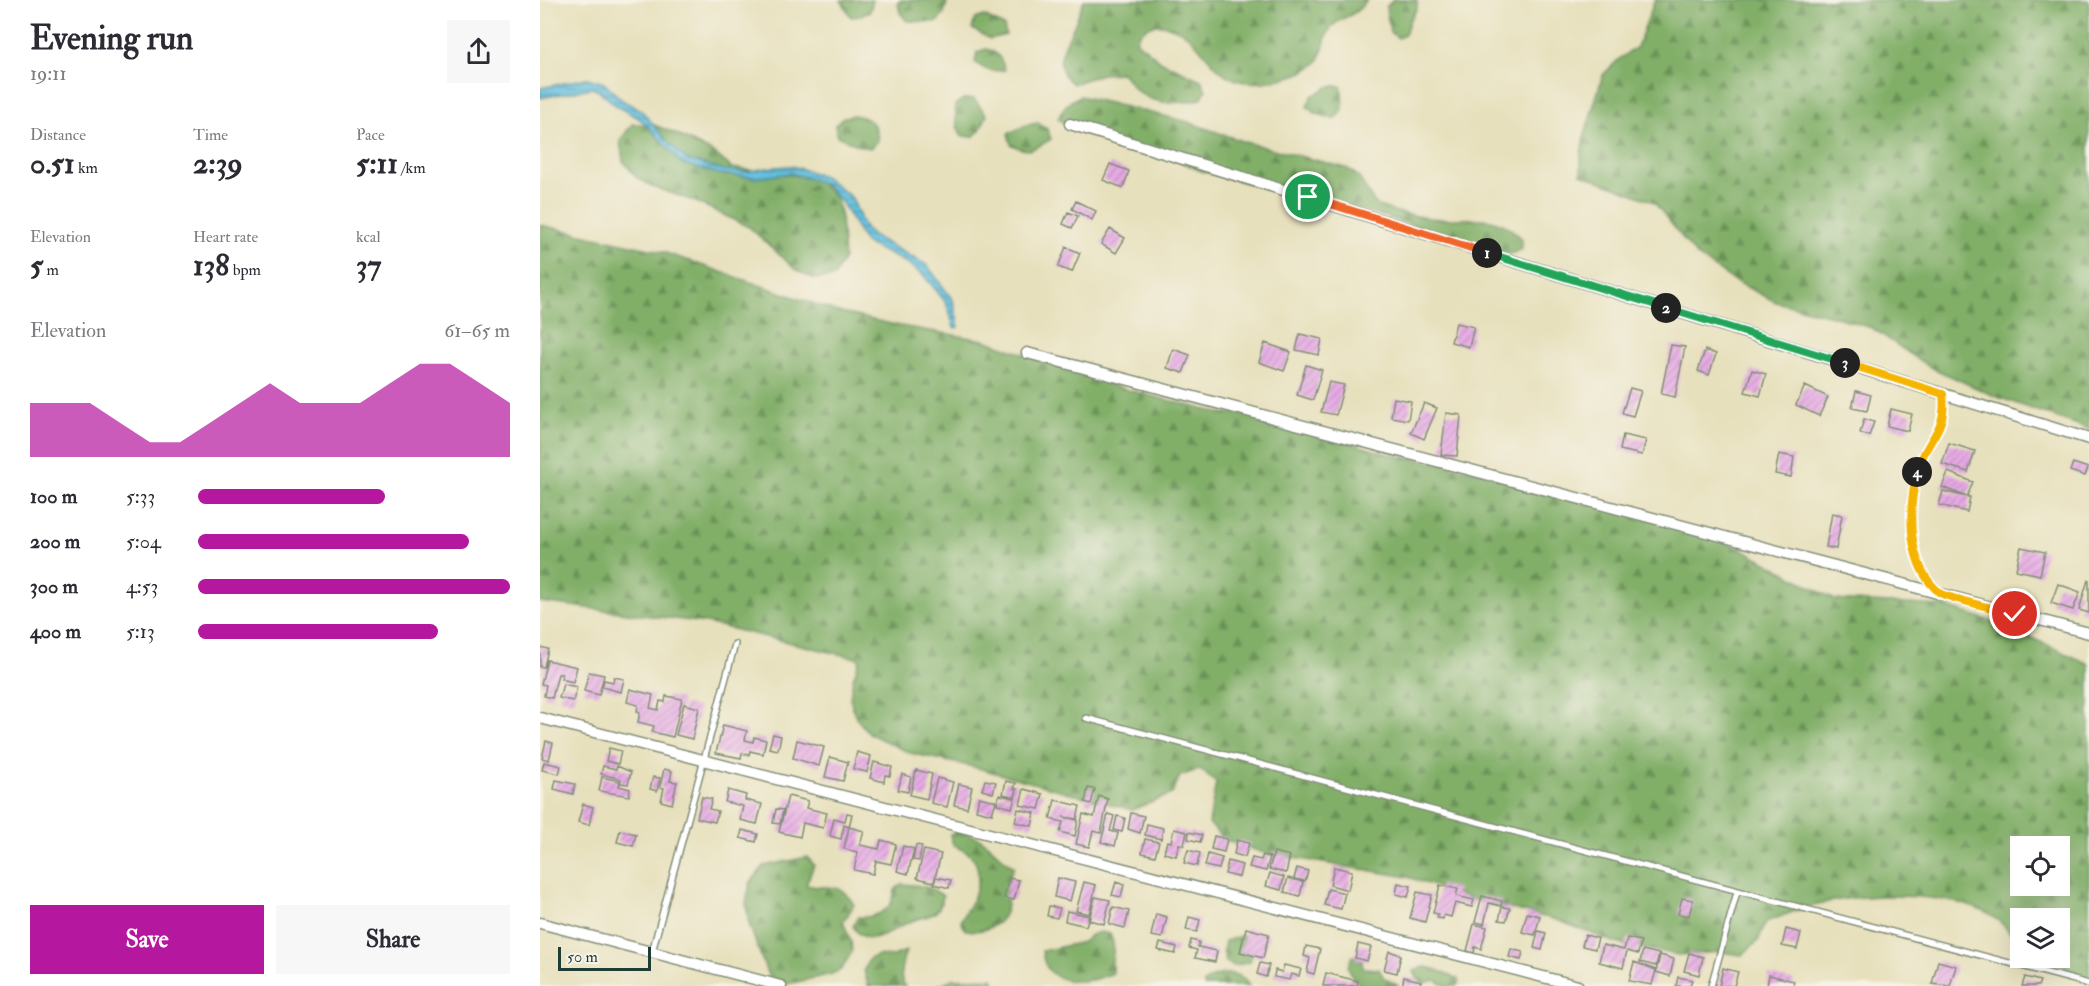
<!DOCTYPE html>
<meta charset="utf-8">
<style>
body{margin:0;font-family:"IM FELL Double Pica",serif;background:#f7f7f7;color:#2b2b33;height:100vh;display:flex;flex-direction:column;font-size:22px;white-space:nowrap}
*{box-sizing:border-box;margin:0}
p{font-size:20px;color:#7c7c81}
.icon{flex:none;width:33px;height:33px;fill:none;stroke:currentColor;stroke-width:2;stroke-linecap:round;stroke-linejoin:round}
.map{position:relative;flex:1;overflow:hidden}
.drawer{display:flex;flex-direction:column;background:#fff;width:540px}
.drawer>*{flex:none}
.controls{position:absolute;left:1470px;top:836px;display:grid;gap:12px}
.controls a{display:grid;place-items:center;width:60px;height:60px;border-radius:0px;background:#fff;box-shadow:0 6px 24px #0002;font-size:30px}
.scale{position:absolute;left:18px;bottom:15px;width:93px;box-sizing:border-box;padding-left:6px;border:3px solid #1f3d34;border-top:0;font-size:16px;line-height:21px;white-space:nowrap;color:#1f3d34;-webkit-text-stroke:4px #f7f3e8;paint-order:stroke}
.pin{position:absolute;display:grid;place-items:center;width:51px;height:51px;color:#fff;margin:-26px;border:3px solid #fff;border-radius:50%;box-shadow:0 2px 6px #0007}
.km{position:absolute;width:30px;height:30px;margin:-15px;border-radius:50%;background:#222;color:#fff;font-size:16px;line-height:30px;text-align:center}
.round{display:grid;place-items:center;flex:none;width:63px;height:63px;border-radius:0px;background:#f7f7f7}
.head{display:flex;align-items:center;justify-content:space-between;height:102px;padding:0 30px}
h1{font-size:33px;font-weight:800;line-height:45px}
.stats{display:grid;grid-template-columns:repeat(3,1fr);gap:9px;height:102px;padding:6px 30px}
.stats div{display:grid;align-content:center}
.stats b{font-size:30px;font-weight:800}
.stats small{font-size:16px;font-weight:400}
.stats p{font-size:16px}
.chart{height:168px;padding:12px 30px}
.chart p{display:flex;justify-content:space-between}
.chart svg{width:100%;height:108px;margin-top:6px;fill:#b5179e;opacity:.7}
.primary-button{display:flex;gap:12px;margin-top:auto;padding:12px 30px}
.primary-button a{flex:1;height:69px;border-radius:0px;background:#b5179e;color:#fff;font-size:24px;font-weight:800;line-height:69px;text-align:center}
.primary-button a+a{background:#f7f7f7;color:#2b2b33}
ul{padding:0 30px;list-style:none;font-size:20px}
li{display:grid;grid-template-columns:96px 72px 1fr;align-items:center;height:45px}
li i{height:15px;border-radius:8px;background:#b5179e}
main{display:flex;flex:1;min-height:0}
.map>svg:first-child{display:block}
.forest{fill:url(#forest-firs);stroke:#50764e;stroke-width:1.5;fill-rule:evenodd}
.water{fill:url(#water-rules);stroke:#3f7e89;stroke-width:1.5}
.building{fill:url(#building-hatch)}
.lines{fill:none;stroke-linecap:round;stroke-linejoin:round}
.lane-casing{stroke:#838e78;stroke-width:8}
.street-casing{stroke:#838e78;stroke-width:13}
.lane{stroke:#fff;stroke-width:5}
.street{stroke:#fff;stroke-width:10}
.split-1-casing{stroke:#fff;stroke-width:12}
.split-2-casing{stroke:#fff;stroke-width:12}
.split-3-casing{stroke:#fff;stroke-width:12}
.split-4-casing{stroke:#fff;stroke-width:12}
.split-5-casing{stroke:#fff;stroke-width:12}
.split-1{stroke:#f0652b;stroke-width:8}
.split-2{stroke:#22a559;stroke-width:8}
.split-3{stroke:#22a559;stroke-width:8}
.split-4{stroke:#f5b400;stroke-width:8}
.split-5{stroke:#f5b400;stroke-width:8}
</style>
<main>
<section class="drawer">
<div class="head"><div><h1>Evening run</h1><p>19:11</p></div><a class="round"><svg class="icon" aria-label="share" viewBox="0 0 24 24"><path d="M12 15V3M7 8l5-5 5 5M5 13v7h14v-7"/></svg></a></div>
<div class="stats">
<div><p>Distance</p><b>0.51<small> km</small></b></div>
<div><p>Time</p><b>2:39</b></div>
<div><p>Pace</p><b>5:11<small> /km</small></b></div>
</div>
<div class="stats">
<div><p>Elevation</p><b>5<small> m</small></b></div>
<div><p>Heart rate</p><b>138<small> bpm</small></b></div>
<div><p>kcal</p><b>37</b></div>
</div>
<div class="chart"><p><span>Elevation</span>61–65 m</p>
<svg viewBox="0 0 160 44" preserveAspectRatio="none"><path d="M0 44V22L10 22L20 22L30 30L40 38L50 38L60 30L70 22L80 14L90 22L100 22L110 22L120 14L130 6L140 6L150 14L160 22V44z"/></svg>
</div>
<ul>
<li><b>100 m</b>5:33<i style="width:60%"></i></li>
<li><b>200 m</b>5:04<i style="width:87%"></i></li>
<li><b>300 m</b>4:53<i style="width:100%"></i></li>
<li><b>400 m</b>5:13<i style="width:77%"></i></li>
</ul>
<div class="primary-button"><a>Save</a><a>Share</a></div>
</section>
<div class="map">
<svg width="1549" height="986" viewBox="0 0 1549 986">
<defs>
<pattern id="forest-firs" width="22" height="20" patternUnits="userSpaceOnUse" patternTransform="scale(1.5)"><rect width="22" height="20" fill="#81af67"/><path d="M5 1l3.5 6h-7zM16 11l3.5 6h-7z" fill="#699056"/></pattern>
<pattern id="water-rules" width="6" height="5" patternUnits="userSpaceOnUse" patternTransform="scale(1.5)"><rect width="6" height="5" fill="#5fbede"/><path d="M0 2.5h6" fill="none" stroke="#4e9cb5"/></pattern>
<pattern id="building-hatch" width="6" height="6" patternUnits="userSpaceOnUse" patternTransform="scale(1.5)"><rect width="6" height="6" fill="#e7aae5"/><path d="M-1 1l2-2M0 6l6-6M5 7l2-2" fill="none" stroke="#bb8cba"/></pattern>
</defs>
<rect width="100%" height="100%" fill="#f7f3e8"/>
<filter id="ink" filterUnits="userSpaceOnUse"><feTurbulence type="fractalNoise" baseFrequency=".0167" numOctaves="2"/><feDisplacementMap in="SourceGraphic" scale="12" xChannelSelector="R" yChannelSelector="G"/><feConvolveMatrix kernelMatrix="1 2 1 2 8 2 1 2 1" color-interpolation-filters="sRGB"/></filter>
<filter id="wash" filterUnits="userSpaceOnUse"><feTurbulence type="fractalNoise" baseFrequency=".008" numOctaves="4" result="noise"/><feDisplacementMap in="SourceGraphic" scale="24" xChannelSelector="R" yChannelSelector="G"/><feGaussianBlur stdDeviation="1.35" result="paint"/><feColorMatrix in="noise" values="0 0 0 0 0 0 0 0 0 0 0 0 0 0 0 0 0 1.4 0 .05"/><feComposite in="paint" operator="in"/></filter>
<g filter="url(#wash)">
<rect width="100%" height="100%" fill="#e7e0bc"/>
<path class="forest" d="M 301,0 L 333,0 L 330,11 L 321,16 L 311,17 Z
M 361,0 L 404,0 L 407,3 L 404,13 L 398,22 L 367,21 L 360,13 L 358,3 Z
M 544,0 L 827,0 C 823,5 819,10 814,13 C 806,18 797,20 791,28 C 783,36 785,52 778,61 C 765,77 719,86 700,81 C 674,75 664,47 645,34 C 629,23 604,19 596,41 L 622,62 L 661,80 L 666,90 L 661,99 C 639,104 615,106 597,91 C 591,86 588,79 582,73 L 562,74 L 533,84 C 510,66 524,49 533,28 C 537,19 540,9 544,0 Z
M 853,0 L 877,0 L 877,8 L 869,21 L 866,32 L 863,36 L 858,38 L 850,32 L 846,7 Z
M 1115,0 L 1549,0 L 1549,429 L 1452,395 L 1388,366 L 1332,328 L 1300,318 L 1236,302 L 1193,280 L 1156,255 L 1114,202 L 1041,174 L 1041,154 L 1045,134 L 1063,75 L 1079,59 L 1097,47 Z
M 444,16 L 464,26 L 466,35 L 450,39 L 432,29 L 435,19 Z
M 446,49 C 458,52 461,58 465,70 C 452,72 445,71 435,62 L 437,52 Z
M 790,86 L 801,86 L 803,101 L 802,112 L 794,119 L 774,113 L 767,106 L 772,96 Z
M 540,96 L 645,121 L 705,142 L 806,168 C 825,177 824,193 838,206 C 857,213 882,218 903,219 C 934,220 958,212 982,239 L 982,249 C 971,255 964,256 951,254 L 877,226 L 786,200 L 743,192 L 661,171 L 633,158 L 612,155 L 580,146 L 538,130 L 518,119 C 523,107 528,102 540,96 Z
M 423,99 L 434,99 L 447,115 L 440,130 L 433,137 L 422,136 L 417,126 L 415,105 Z
M 313,115 C 330,118 337,122 338,141 L 330,148 L 320,146 L 297,136 L 295,125 L 303,118 Z
M 498,123 L 507,129 L 511,139 C 494,149 489,155 471,144 L 468,134 L 486,125 Z
M 92,124 L 114,125 L 134,133 L 174,153 L 192,168 L 259,176 L 280,182 L 296,198 L 301,218 L 304,258 L 294,277 L 274,279 L 256,270 L 209,227 L 154,201 L 116,188 L 97,178 L 83,161 L 80,141 Z
M 0,225 L 123,252 L 298,312 L 360,326 L 444,340 L 584,389 L 679,413 L 719,414 L 840,452 L 945,473 L 1161,533 L 1202,549 L 1295,600 L 1403,606 L 1464,625 L 1549,664 L 1549,979 L 1496,957 L 1520,957 L 1520,918 L 1480,918 L 1480,945 C 1473,938 1467,928 1459,921 C 1420,891 1334,893 1288,902 C 1267,905 1246,915 1226,922 L 1218,941 L 1202,955 L 1180,952 L 1138,955 L 1076,943 L 1017,920 L 931,899 L 868,877 L 724,853 L 683,839 L 669,823 L 676,782 L 660,769 L 640,776 L 632,794 L 592,810 L 434,767 L 370,753 L 330,734 L 316,718 L 310,699 L 313,679 L 320,659 L 167,623 L 0,602 ZM 1480,846 L 1520,846 L 1520,885 L 1480,885 Z
M 419,831 C 449,837 452,853 474,867 C 466,881 469,890 467,905 C 464,926 444,933 426,930 L 421,922 C 423,913 428,909 432,901 C 438,888 443,867 430,855 C 426,851 418,848 413,845 L 410,835 Z
M 267,857 L 274,865 L 266,885 C 290,891 299,879 314,905 L 303,922 L 311,941 L 312,951 L 302,969 L 292,974 L 243,985 L 234,981 L 227,973 L 209,924 L 206,903 L 210,883 L 224,866 Z
M 361,884 C 378,885 389,885 403,896 C 398,921 386,914 369,922 C 349,931 328,951 313,926 L 318,917 C 330,918 347,914 352,901 C 356,891 352,892 361,884 Z
M 560,932 L 570,934 C 578,950 569,956 573,973 C 542,986 505,986 502,951 L 543,942 L 551,935 Z
M 705,935 L 713,952 L 710,962 L 694,966 L 686,962 L 683,951 L 685,941 Z
M 366,951 C 362,961 358,977 365,986 L 328,986 L 324,970 L 329,959 L 339,955 L 350,957 Z
M 817,955 L 821,958 L 823,968 L 839,969 L 844,978 L 859,986 L 816,986 L 808,967 L 812,957 Z
M 883,967 C 893,966 909,976 919,979 L 920,982 L 916,986 L 906,986 L 895,980 L 884,983 L 879,981 L 874,972 L 875,970 Z
M 683,974 C 696,973 702,975 709,986 L 664,986 L 664,983 L 673,977 Z
M 453,978 L 456,986 L 397,986 L 412,979 Z"/>
<path class="water" d="M 47,78 L 64,83 L 82,100 L 102,111 L 130,144 L 148,160 L 185,170 L 204,172 L 234,167 L 252,166 L 284,176 L 312,198 L 324,227 L 333,236 L 387,265 L 413,300 L 419,327 L 414,328 L 409,310 L 404,300 L 384,276 L 367,263 L 325,243 L 302,203 L 285,184 L 251,173 L 216,178 L 179,174 L 142,164 L 109,127 L 97,117 L 78,107 L 59,91 L 52,88 L 0,98 L 0,88 Z"/>
<g id="blocks">
<path class="building" d="M 570,164 L 589,171 L 583,188 L 563,180 Z
M 536,201 L 556,211 L 552,220 L 532,209 Z
M 528,212 L 538,216 L 532,228 L 523,224 Z
M 570,229 L 585,238 L 576,253 L 561,244 Z
M 526,247 L 540,253 L 532,272 L 518,267 Z
M 916,323 L 934,327 L 929,347 L 911,342 Z
M 760,334 L 782,339 L 779,355 L 756,350 Z
M 725,343 L 751,352 L 744,371 L 719,362 Z
M 1131,345 L 1145,347 L 1135,397 L 1121,394 Z
M 633,349 L 650,355 L 643,373 L 627,368 Z
M 1165,350 L 1176,354 L 1169,375 L 1158,371 Z
M 766,365 L 782,370 L 773,400 L 757,395 Z
M 1212,370 L 1226,374 L 1220,396 L 1205,392 Z
M 789,382 L 804,385 L 796,415 L 781,412 Z
M 1265,386 L 1288,397 L 1279,416 L 1256,405 Z
M 1090,388 L 1101,391 L 1093,416 L 1082,413 Z
M 1316,391 L 1331,395 L 1327,411 L 1312,408 Z
M 854,398 L 871,401 L 868,420 L 851,417 Z
M 884,403 L 897,408 L 884,439 L 871,433 Z
M 1351,409 L 1372,414 L 1368,431 L 1347,426 Z
M 906,413 L 921,415 L 917,456 L 901,455 Z
M 1324,419 L 1334,422 L 1329,436 L 1320,433 Z
M 1083,435 L 1106,440 L 1102,455 L 1080,450 Z
M 1409,443 L 1435,451 L 1428,472 L 1402,464 Z
M 1239,454 L 1254,457 L 1251,477 L 1235,474 Z
M 1533,463 L 1548,468 L 1545,476 L 1530,471 Z
M 1408,472 L 1433,482 L 1427,497 L 1430,497 L 1427,512 L 1399,505 L 1403,491 L 1427,497 L 1402,487 Z
M 1292,513 L 1302,515 L 1296,549 L 1286,547 Z
M 1481,547 L 1505,552 L 1500,575 L 1476,570 Z
M 1548,580 L 1549,580 L 1549,613 L 1539,610 Z
M 1518,584 L 1540,592 L 1533,610 L 1511,603 Z
M 0,647 L 8,649 L 4,667 L 0,667 Z
M 7,660 L 37,667 L 33,682 L 21,679 L 22,674 L 18,674 L 12,698 L 4,696 L 6,685 L 1,684 Z
M 49,672 L 64,675 L 59,695 L 44,691 Z
M 74,677 L 84,679 L 81,692 L 62,687 L 64,680 L 73,682 Z
M 23,684 L 37,687 L 33,701 L 19,698 Z
M 90,689 L 113,695 L 110,708 L 118,710 L 120,701 L 125,702 L 126,696 L 142,699 L 133,737 L 112,732 L 114,726 L 98,722 L 100,712 L 97,711 L 98,705 L 87,702 Z
M 144,704 L 159,708 L 152,739 L 136,735 Z
M 183,725 L 207,731 L 205,740 L 213,742 L 214,737 L 226,740 L 223,754 L 210,751 L 209,755 L 202,753 L 201,758 L 176,753 Z
M 233,734 L 241,736 L 238,750 L 229,748 Z
M 257,740 L 284,747 L 279,766 L 253,758 Z
M 6,741 L 13,743 L 9,760 L 2,758 Z
M 69,748 L 81,751 L 78,764 L 66,761 Z
M 317,752 L 331,756 L 327,772 L 313,769 Z
M 290,757 L 308,762 L 303,781 L 285,777 Z
M 4,762 L 21,766 L 19,774 L 2,770 Z
M 334,762 L 352,767 L 350,776 L 345,775 L 344,782 L 330,778 Z
M 63,766 L 76,769 L 77,766 L 91,772 L 88,784 L 80,783 L 81,779 L 61,774 Z
M 124,769 L 132,771 L 130,781 L 137,782 L 132,804 L 121,801 L 124,788 L 120,787 Z
M 376,770 L 392,774 L 387,799 L 370,795 Z
M 362,774 L 371,777 L 368,792 L 358,790 Z
M 62,777 L 80,781 L 79,786 L 90,789 L 89,796 L 59,791 Z
M 113,777 L 120,778 L 117,791 L 110,789 Z
M 397,778 L 413,782 L 407,807 L 391,803 Z
M 16,780 L 35,784 L 33,794 L 14,789 Z
M 445,780 L 456,782 L 453,793 L 442,790 Z
M 466,781 L 476,783 L 474,789 L 477,789 L 475,797 L 463,794 Z
M 419,784 L 432,787 L 427,808 L 414,805 Z
M 548,788 L 555,789 L 551,804 L 545,802 Z
M 484,789 L 503,794 L 499,809 L 480,805 Z
M 188,790 L 206,795 L 205,800 L 222,804 L 217,824 L 200,820 L 203,806 L 185,802 Z
M 459,795 L 475,798 L 472,808 L 457,804 Z
M 248,796 L 268,801 L 266,808 L 287,813 L 283,828 L 263,823 L 260,837 L 239,832 Z
M 559,796 L 568,799 L 561,833 L 553,831 L 549,847 L 536,844 L 543,814 L 554,817 Z
M 162,797 L 172,799 L 169,809 L 178,811 L 175,822 L 157,818 Z
M 439,797 L 456,801 L 452,814 L 436,810 Z
M 515,800 L 540,806 L 537,819 L 523,817 L 538,820 L 535,836 L 520,832 L 523,822 L 510,819 Z
M 43,804 L 53,807 L 49,825 L 38,822 Z
M 236,809 L 243,810 L 240,824 L 233,823 Z
M 478,809 L 495,813 L 492,826 L 475,822 Z
M 307,813 L 312,814 L 309,827 L 304,825 L 301,839 L 290,836 L 294,818 L 305,821 Z
M 591,813 L 604,816 L 600,833 L 588,829 Z
M 568,814 L 574,816 L 570,831 L 578,833 L 575,846 L 561,842 Z
M 577,816 L 585,818 L 582,832 L 574,830 Z
M 607,824 L 623,828 L 621,839 L 605,835 Z
M 309,827 L 324,831 L 320,845 L 339,849 L 341,840 L 356,844 L 351,864 L 336,861 L 333,874 L 314,870 L 318,852 L 304,849 Z
M 634,829 L 647,832 L 644,845 L 639,844 L 636,856 L 624,853 L 627,841 L 631,842 Z
M 80,830 L 96,834 L 93,846 L 77,842 Z
M 202,830 L 218,834 L 216,842 L 200,838 Z
M 649,832 L 662,835 L 660,842 L 648,839 Z
M 674,836 L 687,839 L 684,852 L 671,849 Z
M 605,839 L 619,842 L 615,856 L 602,853 Z
M 697,840 L 709,843 L 705,857 L 694,854 Z
M 376,845 L 382,846 L 379,861 L 373,860 Z
M 363,846 L 374,849 L 368,874 L 357,871 Z
M 384,850 L 401,854 L 394,882 L 377,878 Z
M 648,850 L 660,853 L 657,866 L 644,863 Z
M 734,852 L 750,856 L 746,873 L 729,869 Z
M 668,854 L 682,858 L 679,869 L 665,866 Z
M 723,855 L 730,857 L 726,871 L 709,867 L 712,858 L 721,860 Z
M 688,861 L 702,865 L 699,877 L 685,874 Z
M 794,867 L 812,871 L 808,890 L 790,885 Z
M 757,868 L 768,871 L 765,881 L 754,879 Z
M 730,873 L 744,877 L 741,890 L 726,886 Z
M 396,877 L 411,880 L 409,888 L 394,884 Z
M 469,878 L 479,880 L 474,900 L 464,898 Z
M 518,878 L 535,882 L 530,901 L 514,897 Z
M 748,878 L 763,882 L 760,896 L 744,892 Z
M 544,882 L 556,885 L 549,914 L 536,911 Z
M 576,882 L 584,885 L 581,897 L 572,895 Z
M 858,883 L 871,886 L 868,897 L 856,894 Z
M 900,885 L 918,889 L 916,896 L 934,900 L 932,907 L 915,903 L 911,917 L 904,915 L 903,919 L 897,918 L 898,914 L 893,913 Z
M 788,889 L 805,893 L 801,909 L 784,905 Z
M 877,892 L 892,895 L 885,922 L 870,918 Z
M 942,896 L 962,901 L 961,906 L 949,903 L 944,924 L 935,922 Z
M 555,897 L 570,900 L 564,924 L 549,920 Z
M 1142,898 L 1153,900 L 1149,916 L 1138,914 Z
M 509,906 L 520,908 L 517,918 L 507,916 Z
M 573,907 L 589,911 L 585,928 L 569,924 Z
M 962,907 L 970,908 L 966,921 L 959,920 Z
M 527,911 L 549,916 L 546,926 L 525,921 Z
M 987,913 L 1000,916 L 995,935 L 982,932 Z
M 616,914 L 627,917 L 622,938 L 611,936 Z
M 649,917 L 660,920 L 657,932 L 646,930 Z
M 934,924 L 947,927 L 941,949 L 935,947 L 934,953 L 927,951 Z
M 706,928 L 729,934 L 723,958 L 700,952 Z
M 1246,929 L 1261,933 L 1257,949 L 1242,946 Z
M 998,931 L 1006,933 L 1002,950 L 994,948 Z
M 1045,935 L 1058,938 L 1055,949 L 1042,946 Z
M 1087,938 L 1101,941 L 1098,954 L 1087,951 L 1083,968 L 1059,962 L 1063,945 L 1084,950 Z
M 651,940 L 659,942 L 658,947 L 677,951 L 675,962 L 655,958 L 657,950 L 649,948 Z
M 620,943 L 637,947 L 635,954 L 618,950 Z
M 818,944 L 831,947 L 827,961 L 815,958 Z
M 766,946 L 780,949 L 774,974 L 767,972 L 770,958 L 764,956 Z
M 971,949 L 983,952 L 981,960 L 969,957 Z
M 1103,950 L 1119,954 L 1116,966 L 1100,962 Z
M 849,951 L 861,955 L 857,973 L 844,970 Z
M 1149,953 L 1163,957 L 1159,975 L 1144,971 Z
M 1120,955 L 1134,959 L 1130,976 L 1116,972 Z
M 1398,961 L 1416,966 L 1410,986 L 1392,984 Z
M 1094,962 L 1116,970 L 1112,985 L 1089,981 Z
M 720,963 L 729,965 L 726,977 L 717,974 Z
M 744,965 L 761,969 L 759,976 L 751,974 L 749,980 L 734,977 L 735,970 L 742,972 Z
M 1183,968 L 1198,972 L 1194,986 L 1179,986 Z
M 786,973 L 818,981 L 817,986 L 783,986 Z
M 1229,975 L 1254,981 L 1253,986 L 1227,986 Z
M 864,977 L 881,981 L 879,986 L 862,986 Z
M 1138,977 L 1152,980 L 1150,986 L 1136,986 Z
M 1485,977 L 1500,981 L 1498,986 L 1482,986 Z"/>
</g>
</g>
<g filter="url(#ink)">
<use href="#blocks" fill-opacity="0" stroke="#838e78" stroke-width="1.5"/>
<g class="lines">
<defs>
<path id="lane" d="M 1398,591 C 1391,581 1382,571 1378,560 C 1367,534 1369,489 1379,463 C 1390,436 1407,428 1403,395
M 546,718 L 1549,984
M 112,952 L 195,644
M 1171,986 L 1197,892"/>
<path id="street" d="M 530,124 L 1549,439
M 487,353 L 1549,633
M 0,718 L 1038,986
M 0,923 L 241,986"/>
</defs>
<use href="#lane" class="lane-casing"/>
<use href="#street" class="street-casing"/>
<use href="#lane" class="lane"/>
<use href="#street" class="street"/>
</g>
</g>
<g class="lines" filter="url(#ink)">
<defs>
<path id="split-1" d="M 768,197 L 947,253"/>
<path id="split-2" d="M 947,253 L 1126,308"/>
<path id="split-3" d="M 1126,308 L 1305,363"/>
<path id="split-4" d="M 1305,363 L 1403,394 C 1408,432 1385,439 1377,472"/>
<path id="split-5" d="M 1377,472 C 1368,510 1366,565 1400,593 C 1406,598 1462,610 1475,614"/>
</defs>
<use href="#split-1" class="split-1-casing"/>
<use href="#split-2" class="split-2-casing"/>
<use href="#split-3" class="split-3-casing"/>
<use href="#split-4" class="split-4-casing"/>
<use href="#split-5" class="split-5-casing"/>
<use href="#split-1" class="split-1"/>
<use href="#split-2" class="split-2"/>
<use href="#split-3" class="split-3"/>
<use href="#split-4" class="split-4"/>
<use href="#split-5" class="split-5"/>
</g>
</svg>
<div class="controls">
<a><svg class="icon" aria-label="locate" viewBox="0 0 24 24"><circle cx="12" cy="12" r="6"/><path d="M12 2v4M12 18v4M2 12h4M18 12h4"/></svg></a>
<a><svg class="icon" aria-label="layers" viewBox="0 0 24 24"><path d="M12 4l9 5-9 5-9-5zM3 14l9 5 9-5"/></svg></a>
</div>
<div class="scale">50 m</div>
<div class="pin" style="left:768px;top:197px;background:#1e9e55"><svg class="icon" aria-label="arrive" viewBox="0 0 24 24"><path d="M6 21V4h12l-3 4 3 4H6"/></svg></div>
<div class="pin" style="left:1475px;top:614px;background:#d93025"><svg class="icon" aria-label="check" viewBox="0 0 24 24"><path d="M5 12l5 5 9-10"/></svg></div>
<b class="km" style="left:947px;top:253px">1</b>
<b class="km" style="left:1126px;top:308px">2</b>
<b class="km" style="left:1305px;top:363px">3</b>
<b class="km" style="left:1377px;top:472px">4</b>
</div>
</main>
